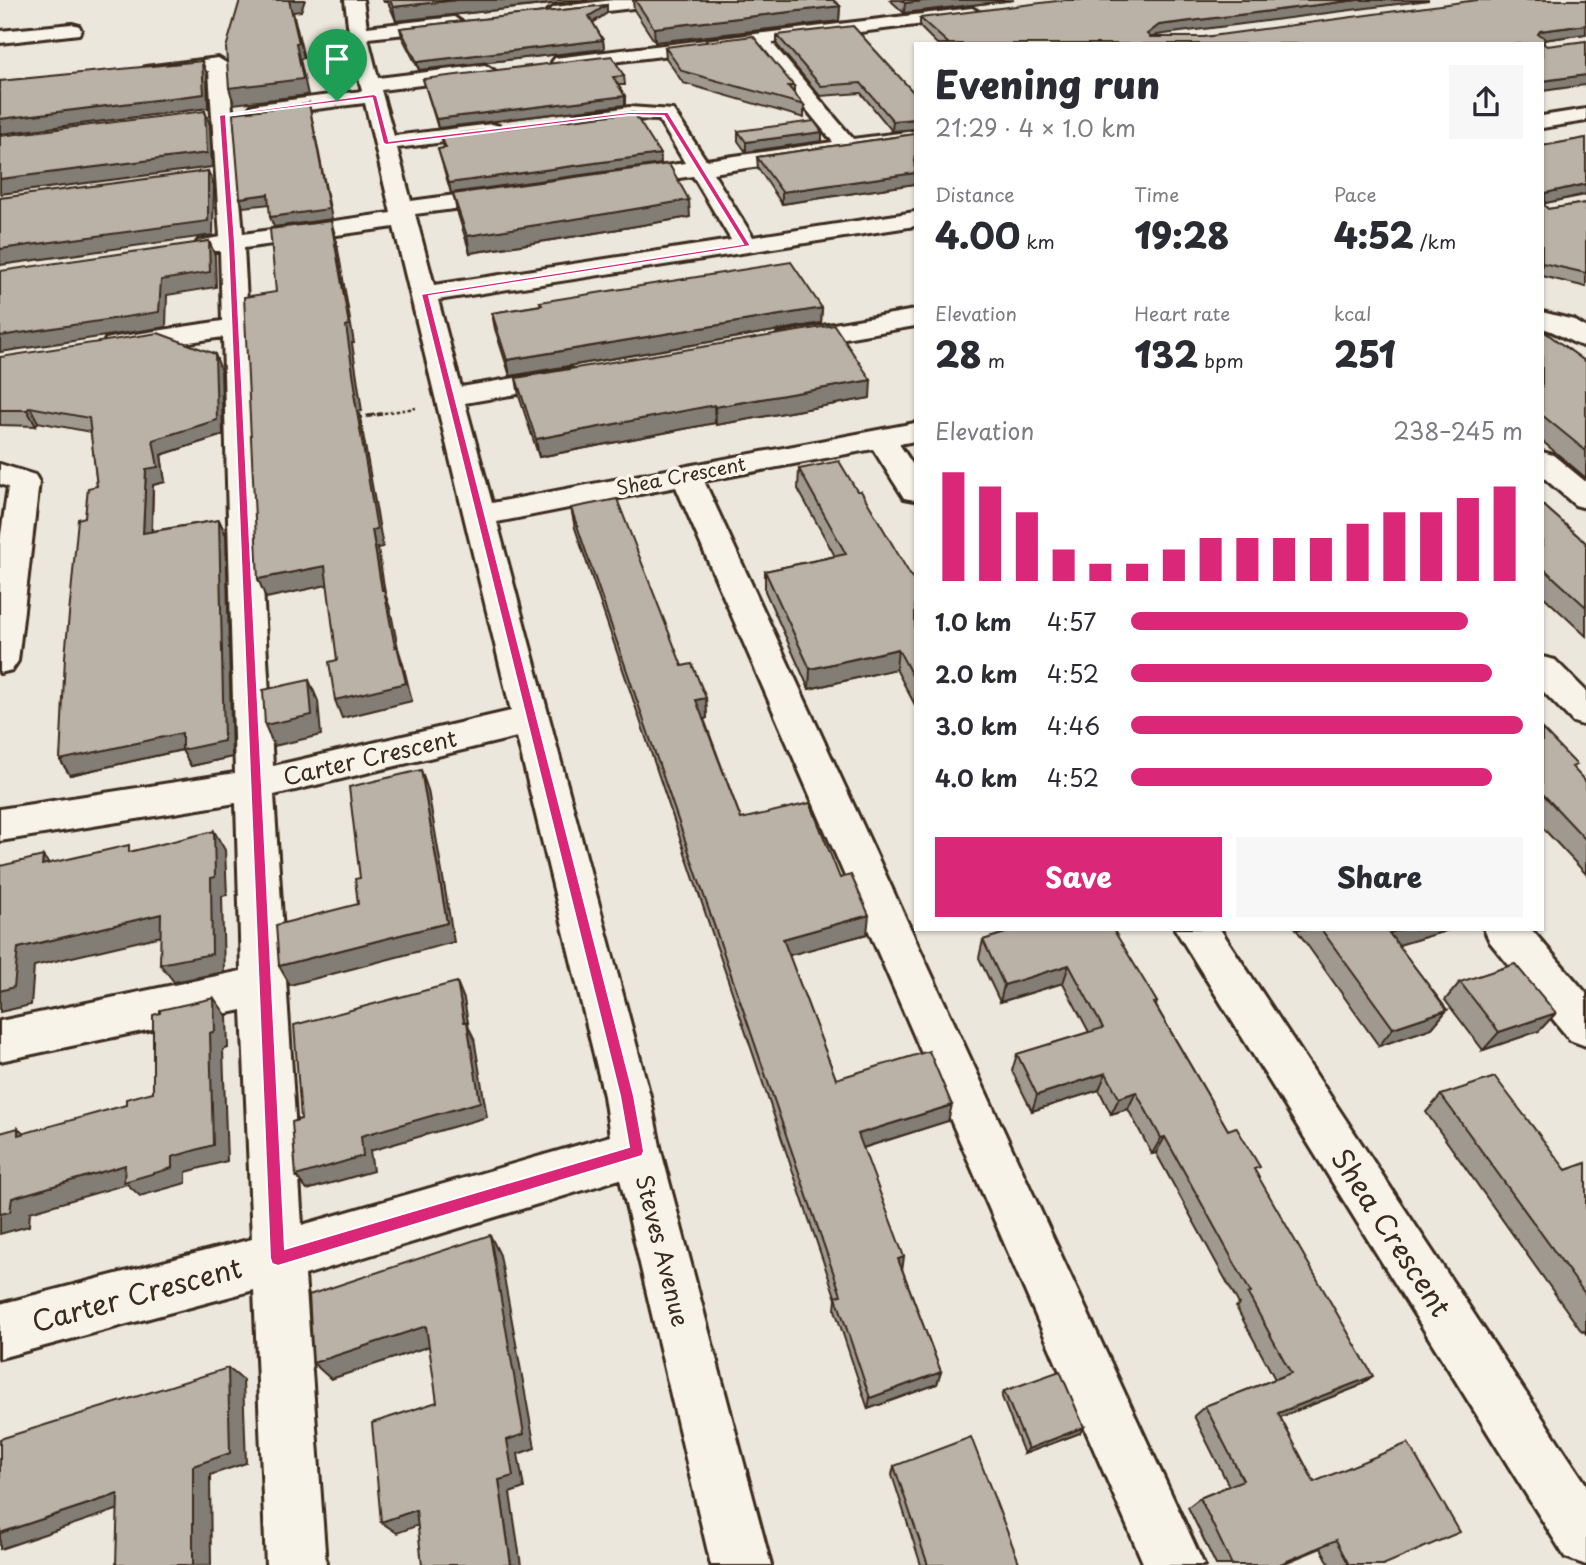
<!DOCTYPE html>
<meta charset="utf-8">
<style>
body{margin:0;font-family:"Playpen Sans",sans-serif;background:#f7f7f7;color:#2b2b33;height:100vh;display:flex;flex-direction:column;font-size:26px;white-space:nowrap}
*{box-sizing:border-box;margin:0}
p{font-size:23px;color:#7c7c81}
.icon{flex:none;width:38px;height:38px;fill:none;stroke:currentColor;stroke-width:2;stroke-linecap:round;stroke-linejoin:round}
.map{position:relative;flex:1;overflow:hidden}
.drawer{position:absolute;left:914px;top:42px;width:630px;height:889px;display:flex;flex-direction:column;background:#fff;border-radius:0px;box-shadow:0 2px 5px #0004}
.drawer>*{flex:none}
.pin{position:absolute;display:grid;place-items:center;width:60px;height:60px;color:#fff;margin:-72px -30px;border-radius:50% 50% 50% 0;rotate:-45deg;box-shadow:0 0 7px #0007}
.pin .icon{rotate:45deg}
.round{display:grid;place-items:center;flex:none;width:74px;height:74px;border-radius:0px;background:#f7f7f7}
.headline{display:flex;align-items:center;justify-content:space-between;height:119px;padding:0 21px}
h1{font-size:38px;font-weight:800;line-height:52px}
.metrics{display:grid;grid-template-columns:repeat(3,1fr);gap:10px;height:119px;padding:7px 21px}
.metrics div{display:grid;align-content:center}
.metrics b{font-size:35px;font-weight:800}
.metrics small{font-size:19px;font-weight:400}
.metrics p{font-size:19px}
.chart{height:196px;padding:14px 21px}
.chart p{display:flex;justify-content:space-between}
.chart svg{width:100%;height:126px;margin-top:7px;stroke:#db2777;stroke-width:6}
.action{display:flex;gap:14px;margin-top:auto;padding:14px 21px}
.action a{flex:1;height:80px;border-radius:0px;background:#db2777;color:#fff;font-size:28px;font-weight:800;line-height:80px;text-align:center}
.action a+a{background:#f7f7f7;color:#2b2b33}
ul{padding:0 21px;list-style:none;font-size:23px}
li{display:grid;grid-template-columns:112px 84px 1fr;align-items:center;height:52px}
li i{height:18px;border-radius:9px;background:#db2777}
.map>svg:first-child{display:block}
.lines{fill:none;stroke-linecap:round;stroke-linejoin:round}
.minor-casing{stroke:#3b2a1e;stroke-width:6}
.path-far1{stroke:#3b2a1e;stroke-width:2.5;stroke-dasharray:3.5 2.5;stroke-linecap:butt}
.path{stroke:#3b2a1e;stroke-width:3.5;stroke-dasharray:6 4.5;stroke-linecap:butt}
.minor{fill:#f7f3e8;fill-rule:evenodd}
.wall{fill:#a09990;stroke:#3b2a1e;stroke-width:2}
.shaded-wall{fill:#827d75;stroke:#3b2a1e;stroke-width:2}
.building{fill:#bab2a7;stroke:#3b2a1e;stroke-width:2}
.route{fill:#db2777;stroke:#fff;stroke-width:2;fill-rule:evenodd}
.labels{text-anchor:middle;stroke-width:7;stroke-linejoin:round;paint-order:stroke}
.far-street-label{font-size:19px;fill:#3b2a1e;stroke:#f7f3e8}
.street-label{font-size:23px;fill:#3b2a1e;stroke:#f7f3e8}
.near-street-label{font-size:28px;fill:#3b2a1e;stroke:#f7f3e8}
</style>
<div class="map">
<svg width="1586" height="1565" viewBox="0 0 1586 1565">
<rect width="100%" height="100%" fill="#ece7dc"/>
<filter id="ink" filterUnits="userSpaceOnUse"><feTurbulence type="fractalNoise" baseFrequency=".0143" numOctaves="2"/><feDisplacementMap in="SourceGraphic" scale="14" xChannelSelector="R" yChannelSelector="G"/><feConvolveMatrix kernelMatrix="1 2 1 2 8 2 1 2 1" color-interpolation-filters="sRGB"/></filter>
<g filter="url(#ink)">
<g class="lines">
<defs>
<path id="minor" d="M 345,0 L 363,0 L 367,27 L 454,17 L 463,23 L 454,29 L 368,38 L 378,78 L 485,65 L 495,71 L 485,77 L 381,90 L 394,136 L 492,124 L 499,126 L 503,130 L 499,134 L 492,136 L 397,148 L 411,201 L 508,188 L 516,190 L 519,195 L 516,200 L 508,202 L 415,214 L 434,285 L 731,240 L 693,176 L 623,186 L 615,184 L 612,179 L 615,174 L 623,172 L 685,163 L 659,120 L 629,119 L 583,125 L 576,123 L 573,119 L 576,115 L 629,107 L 673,110 L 706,160 L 833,142 L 754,45 L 562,68 L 555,66 L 552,62 L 555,58 L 972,8 L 981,13 L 972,18 L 772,43 L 853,139 L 915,131 L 915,143 L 713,173 L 753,237 L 915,212 L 915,226 L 438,300 L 461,387 L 569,369 L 579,371 L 583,377 L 579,383 L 569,385 L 465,403 L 492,503 L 915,423 L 915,441 L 899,444 L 915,468 L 915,500 L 904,498 L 873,449 L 704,481 L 1204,1565 L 1144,1565 L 676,487 L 497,522 L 650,1096 L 661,1151 L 771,1565 L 711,1565 L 620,1179 L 305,1275 L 326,1565 L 266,1565 L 254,1290 L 0,1358 L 0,1304 L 252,1239 L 242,1010 L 0,1061 L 0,1021 L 241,971 L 236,803 L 0,841 L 0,809 L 235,773 L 223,337 L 116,353 L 106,351 L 103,345 L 106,339 L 116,337 L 222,321 L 220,251 L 198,251 L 195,246 L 198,241 L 220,237 L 209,71 L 152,77 L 142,71 L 145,67 L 218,58 L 228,64 L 243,234 L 391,213 L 365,103 L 258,116 L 251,114 L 248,110 L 251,106 L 258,104 L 362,91 L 350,41 ZM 394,227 L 511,711 L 273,766 L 244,248 ZM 517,737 L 604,1096 L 610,1136 L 302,1225 L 274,795 Z
M 613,0 L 668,0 L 659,5 L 555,17 L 546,12 L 555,7 Z
M 72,24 L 79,26 L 81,30 L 79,34 L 0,43 L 0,31 Z
M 1586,109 L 1586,121 L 1542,128 L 1542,116 Z
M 915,310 L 915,326 L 787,348 L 778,346 L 774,340 L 778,334 L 787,332 Z
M 1542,312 L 1574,320 L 1586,328 L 1586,347 C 1570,343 1558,332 1542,328 Z
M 1542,452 L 1553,455 L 1586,482 L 1586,508 L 1575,505 L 1542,476 Z
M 0,464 L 35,475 L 39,482 L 18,661 L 12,670 L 0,673 L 0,541 L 8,487 L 0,484 Z
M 1542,657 L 1555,660 L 1586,691 L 1586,726 L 1573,722 L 1542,690 Z
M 1175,929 L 1220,929 L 1586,1484 L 1586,1565 L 1565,1557 Z
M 1484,929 L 1531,929 L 1586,993 L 1586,1046 L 1570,1040 L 1490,942 Z"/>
</defs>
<use href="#minor" class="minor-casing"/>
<path class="path-far1" d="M 372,415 L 416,408"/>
<path class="path" d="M 356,418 L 382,414"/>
<use href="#minor" class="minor"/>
</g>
<path class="wall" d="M 383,0 L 588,0 L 396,21 L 388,2 L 384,2 Z
M 633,0 L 833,0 L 840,6 L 839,21 L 655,42 L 634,10 Z
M 890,0 L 1014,0 L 904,13 Z
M 1586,0 L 1586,34 L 1544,40 L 1544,44 L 1586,85 L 1542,44 L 937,44 L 920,27 L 920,18 L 1157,35 L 1155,37 L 1204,37 Z
M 607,5 L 607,13 L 593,23 L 603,40 L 604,49 L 419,70 L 402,37 L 400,28 Z
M 777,35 L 915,94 L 915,129 L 892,131 L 861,93 L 820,96 L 777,45 Z
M 665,47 L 794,86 L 794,93 L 804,105 L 804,118 L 683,83 L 666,58 Z
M 624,76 L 625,85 L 618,85 L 625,96 L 625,105 L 438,128 L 423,79 Z
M 738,131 L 822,141 L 746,152 L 738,141 Z
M 915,134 L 915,184 L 782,204 L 758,168 L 757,157 Z
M 441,136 L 660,154 L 661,164 L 451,193 L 438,149 L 444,148 Z
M 1586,138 L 1586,195 L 1545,203 L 1545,206 L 1548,209 L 1586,203 L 1586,287 L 1542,276 L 1542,146 Z
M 453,194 L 690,217 L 577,236 L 470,253 L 457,211 Z
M 540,302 L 822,308 L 821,323 L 510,376 L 495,329 L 492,313 L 541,305 Z
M 1542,330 L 1586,362 L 1586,478 L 1542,441 Z
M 0,357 L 221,370 L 223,435 L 161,455 L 165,482 L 153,485 L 152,531 L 219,520 L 226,535 L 232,757 L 191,766 L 182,750 L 70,775 L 60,760 L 85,517 L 97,486 L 91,432 L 38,422 L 36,426 L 0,425 Z
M 516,378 L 870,398 L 716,425 L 715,423 L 539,457 L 519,396 Z
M 799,469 L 857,491 L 915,583 L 915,705 L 896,669 L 809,689 L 765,591 L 765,571 L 835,556 L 798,489 Z
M 1542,504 L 1586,543 L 1586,636 L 1542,595 Z
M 571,508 L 682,666 L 706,698 L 707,718 L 704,719 L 741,819 L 840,878 L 867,934 L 789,955 L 836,1079 L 948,1121 L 863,1148 L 902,1269 L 941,1372 L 937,1384 L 868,1409 L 835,1310 L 836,1299 L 575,528 Z
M 1542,729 L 1574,770 L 1586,782 L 1586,874 L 1542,827 Z
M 1018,929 L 1157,1002 L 1156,1006 L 1228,1130 L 1256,1173 L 1357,1387 L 1280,1417 L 1314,1482 L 1383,1565 L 1330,1565 L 1321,1548 L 1280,1565 L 1216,1565 L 1188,1507 L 1200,1498 L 1229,1486 L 1194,1416 L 1205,1406 L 1275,1379 L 1236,1307 L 1239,1304 L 1156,1153 L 1152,1154 L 1128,1109 L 1111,1114 L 1099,1090 L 1032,1111 L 1012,1071 L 1017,1054 L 1089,1032 L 1063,983 L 1000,1002 L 979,958 L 983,940 Z
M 1296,929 L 1452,929 L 1398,945 L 1447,1010 L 1432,1028 L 1379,1046 Z
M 1460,982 L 1556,1013 L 1539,1031 L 1483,1050 L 1445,1000 Z
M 1441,1095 L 1566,1170 L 1586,1163 L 1586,1334 L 1584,1331 L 1582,1332 L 1426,1112 Z
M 1004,1391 L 1084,1427 L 1080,1433 L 1024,1454 L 1002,1397 Z
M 894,1466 L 1020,1565 L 921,1565 L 892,1475 Z"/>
<path class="shaded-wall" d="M 289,0 L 305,0 L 301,11 L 293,12 L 304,58 L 300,59 L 308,95 L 234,104 L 229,88 L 296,43 Z
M 457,0 L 588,0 L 396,21 L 393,7 Z
M 932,0 L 1014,0 L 904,13 L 905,3 Z
M 1357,0 L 1429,0 L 1157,35 L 1145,44 L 1147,34 L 1159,25 Z
M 607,5 L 607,13 L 590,24 L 589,16 Z
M 840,6 L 839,21 L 655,42 L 654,28 Z
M 1586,25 L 1586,34 L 1536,41 L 1538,34 L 1540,31 Z
M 603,40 L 604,49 L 419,70 L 417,62 Z
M 202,61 L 207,74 L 208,108 L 0,134 L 0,119 Z
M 1586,75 L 1586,85 L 1542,91 L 1542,81 Z
M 625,96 L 625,105 L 438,128 L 436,119 Z
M 309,104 L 332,219 L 274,227 L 270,217 Z
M 205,111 L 210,125 L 212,167 L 0,194 L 0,179 Z
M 915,119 L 915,129 L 892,131 L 893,121 Z
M 822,132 L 822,141 L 746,152 L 746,142 Z
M 660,154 L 661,164 L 451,193 L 449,183 Z
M 208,171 L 214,185 L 213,235 L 0,265 L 0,249 Z
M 915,173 L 915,184 L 782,204 L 782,192 Z
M 1586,184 L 1586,194 L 1542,204 L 1545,193 Z
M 268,194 L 271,204 L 243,207 L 240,198 Z
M 689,200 L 690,217 L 577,236 L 470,253 L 467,236 Z
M 331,221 L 336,238 L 354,343 L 352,343 L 362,411 L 359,411 L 383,547 L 378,548 L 385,593 L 390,608 L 398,648 L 403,664 L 412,701 L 342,718 L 335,700 L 395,647 L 382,590 L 372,530 Z
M 209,241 L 215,255 L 216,287 L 167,295 L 166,327 L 0,352 L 0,336 L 161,280 Z
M 822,308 L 821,323 L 510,376 L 507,360 Z
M 215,354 L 221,370 L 223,435 L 161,455 L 165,482 L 153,485 L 151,549 L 143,533 L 146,469 L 153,440 Z
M 871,380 L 870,398 L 716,425 L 715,407 Z
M 714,405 L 715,423 L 539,457 L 536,439 Z
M 30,407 L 38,422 L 36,426 L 27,410 Z
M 219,520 L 226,535 L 232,757 L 191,766 L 182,750 L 70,775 L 60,760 Z
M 325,566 L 332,584 L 266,598 L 258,579 Z
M 898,649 L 896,669 L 809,689 L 810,669 Z
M 309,680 L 318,701 L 321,735 L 274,746 L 265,725 Z
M 706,698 L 707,718 L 698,721 L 696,700 Z
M 421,770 L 428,790 L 454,942 L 290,985 L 279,966 L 447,923 Z
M 214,831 L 225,850 L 227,895 L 222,896 L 224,972 L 174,982 L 160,964 L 211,878 Z
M 43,856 L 58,875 L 42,865 Z
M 161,914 L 174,933 L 34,966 L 31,1005 L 0,1012 L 0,991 L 18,948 Z
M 869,915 L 867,934 L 783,957 L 783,939 Z
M 1402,929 L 1452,929 L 1376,952 L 1389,933 Z
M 1069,965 L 1063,983 L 1000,1002 L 1004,985 Z
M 457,982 L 464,999 L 469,1028 L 474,1038 L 487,1117 L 370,1151 L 373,1171 L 307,1190 L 296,1176 L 361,1136 L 464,1022 Z
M 214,998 L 227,1016 L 228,1048 L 223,1050 L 227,1161 L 186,1172 L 186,1183 L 140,1196 L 127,1184 L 30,1212 L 29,1226 L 0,1234 L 0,1214 L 12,1198 L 125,1165 L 172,1157 L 210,1033 Z
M 1447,1010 L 1432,1028 L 1379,1046 L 1393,1028 Z
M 1556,1013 L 1539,1031 L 1483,1050 L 1499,1032 Z
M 1106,1073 L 1099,1090 L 1032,1111 L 1037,1095 Z
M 1136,1092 L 1128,1109 L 1111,1114 L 1119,1098 Z
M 952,1105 L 948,1121 L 856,1150 L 858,1134 Z
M 18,1128 L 36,1143 L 18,1135 Z
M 1165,1137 L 1156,1153 L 1152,1154 L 1161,1138 Z
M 490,1235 L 500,1255 L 535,1448 L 518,1454 L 524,1488 L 510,1493 L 521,1565 L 511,1565 L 499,1480 L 507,1440 Z
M 904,1257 L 902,1271 L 898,1259 Z
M 426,1326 L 439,1343 L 331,1379 L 313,1363 Z
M 228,1368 L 243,1380 L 246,1463 L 210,1475 L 211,1565 L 193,1565 L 193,1466 Z
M 941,1372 L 937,1384 L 868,1409 L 870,1398 Z
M 1373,1376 L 1357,1387 L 1265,1423 L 1278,1413 Z
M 1084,1427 L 1080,1433 L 1024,1454 L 1028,1449 Z
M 118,1494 L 137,1503 L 0,1549 L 0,1533 Z
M 416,1510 L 430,1521 L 397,1533 L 381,1522 Z"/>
<path class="building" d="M 240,0 L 289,0 L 299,43 L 296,43 L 303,79 L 229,88 L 226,48 Z
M 390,0 L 457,0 L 393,7 Z
M 635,0 L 833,0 L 840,6 L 654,28 Z
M 901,0 L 932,0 L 905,3 Z
M 1065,0 L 1357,0 L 1159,25 L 1147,34 L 1150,37 L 1204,37 L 1477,0 L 1586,0 L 1586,25 L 1540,31 L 1538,34 L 1544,37 L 1544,44 L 1547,46 L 1586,41 L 1586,75 L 1542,81 L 1542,44 L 949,44 L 920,18 Z
M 607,5 L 589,16 L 603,40 L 417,62 L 400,28 Z
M 853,26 L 915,94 L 915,119 L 893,121 L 861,83 L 821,86 L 777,35 Z
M 753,36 L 794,86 L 788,86 L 804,105 L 682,71 L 665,47 Z
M 612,56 L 624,76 L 613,77 L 625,96 L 436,119 L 423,79 Z
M 202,61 L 204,94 L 0,119 L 0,81 Z
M 309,104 L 329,209 L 270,217 L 268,194 L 240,198 L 233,113 Z
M 205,111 L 207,153 L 0,179 L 0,136 Z
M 628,113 L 634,113 L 660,154 L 449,183 L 438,149 L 446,148 L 441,136 Z
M 814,121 L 822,132 L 746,142 L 738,131 Z
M 915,134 L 915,173 L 782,192 L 757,157 Z
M 1586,138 L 1586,184 L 1545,193 L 1545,206 L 1548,209 L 1586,203 L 1586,273 L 1542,263 L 1542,146 Z
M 669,164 L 689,200 L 575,219 L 467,236 L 453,194 Z
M 208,171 L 208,221 L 0,249 L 0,198 Z
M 331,221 L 349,325 L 346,326 L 356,393 L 354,394 L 377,529 L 372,530 L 382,590 L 384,590 L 395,647 L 397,646 L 406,683 L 335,700 L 329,662 L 337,660 L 325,566 L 258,579 L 244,297 L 276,292 L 270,229 Z
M 209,241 L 210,272 L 161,280 L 159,312 L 0,336 L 0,271 Z
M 791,262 L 822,308 L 507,360 L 492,313 L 542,305 L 540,302 Z
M 834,325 L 871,380 L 715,407 L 714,405 L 536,439 L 516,378 Z
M 1542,330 L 1586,362 L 1586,451 L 1542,415 Z
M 158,333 L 215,354 L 217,420 L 153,440 L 158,467 L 146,469 L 143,533 L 219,520 L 224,741 L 182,750 L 182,733 L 60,760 L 65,657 L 78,519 L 85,517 L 88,488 L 97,486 L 89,418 L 30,407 L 27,410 L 0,410 L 0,357 Z
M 839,461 L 857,491 L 861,491 L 915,583 L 915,681 L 898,649 L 810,669 L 765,571 L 846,554 L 799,469 Z
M 617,499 L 682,666 L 692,664 L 706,698 L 696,700 L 741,819 L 810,803 L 840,878 L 851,875 L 869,915 L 783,939 L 836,1079 L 929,1051 L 952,1105 L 858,1134 L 904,1257 L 898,1259 L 941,1372 L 870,1398 L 836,1297 L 841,1295 L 571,508 Z
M 1542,504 L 1586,543 L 1586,607 L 1542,567 Z
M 309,680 L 312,715 L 265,725 L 263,690 Z
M 1542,729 L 1577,765 L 1572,767 L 1586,782 L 1586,840 L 1542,793 Z
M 421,770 L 447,923 L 279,966 L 276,925 L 358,904 L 355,879 L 360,878 L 349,787 Z
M 214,831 L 215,877 L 211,878 L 212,954 L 160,964 L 161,914 L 18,948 L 14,987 L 0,991 L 0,866 L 43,856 L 42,865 L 129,845 L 129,852 Z
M 1018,929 L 1113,929 L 1157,1002 L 1154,1003 L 1228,1130 L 1236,1127 L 1260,1167 L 1254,1169 L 1373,1376 L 1278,1413 L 1314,1482 L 1408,1443 L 1460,1532 L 1383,1565 L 1349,1565 L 1336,1540 L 1278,1565 L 1232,1565 L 1200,1498 L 1243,1480 L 1205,1406 L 1291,1373 L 1248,1294 L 1251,1293 L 1165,1137 L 1161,1138 L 1136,1092 L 1119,1098 L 1106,1073 L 1037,1095 L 1017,1054 L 1103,1028 L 1069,965 L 1004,985 L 983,940 Z
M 1321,929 L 1402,929 L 1389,933 L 1447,1010 L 1393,1028 Z
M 1515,964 L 1556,1013 L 1499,1032 L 1460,982 Z
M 457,982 L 464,1022 L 467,1022 L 480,1102 L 361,1136 L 363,1156 L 296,1176 L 292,1122 L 301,1119 L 294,1025 Z
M 214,998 L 215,1031 L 210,1033 L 213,1145 L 172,1157 L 172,1168 L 124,1182 L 125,1165 L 12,1198 L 10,1212 L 0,1214 L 0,1133 L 18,1128 L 18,1135 L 126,1105 L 126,1099 L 153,1092 L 153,1015 L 160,1013 L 160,1010 Z
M 1495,1077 L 1566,1170 L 1586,1163 L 1586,1295 L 1441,1095 Z
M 490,1235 L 524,1434 L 507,1440 L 513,1476 L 499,1480 L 511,1565 L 422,1565 L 416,1510 L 381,1522 L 372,1423 L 437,1402 L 426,1326 L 313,1363 L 309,1295 Z
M 228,1368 L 230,1453 L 193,1466 L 193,1565 L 116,1565 L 118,1494 L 0,1533 L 0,1439 Z
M 1060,1371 L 1084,1427 L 1028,1449 L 1004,1391 Z
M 971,1437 L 1020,1565 L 928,1565 L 894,1466 Z"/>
</g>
<path class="route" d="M 374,94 L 377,96 L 389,141 L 629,112 L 668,112 L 751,246 L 429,296 L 634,1096 L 644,1151 L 642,1156 L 278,1266 L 272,1264 L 270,1258 L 228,243 L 219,115 ZM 372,98 L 383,143 L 386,145 L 629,115 L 664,116 L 743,244 L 421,294 L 620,1096 L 629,1147 L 285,1249 L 235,243 L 226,116 Z"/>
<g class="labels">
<g class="far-street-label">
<text transform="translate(681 476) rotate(-11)" y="7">Shea Crescent</text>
</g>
<g class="street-label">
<text transform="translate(370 758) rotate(-13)" y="8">Carter Crescent</text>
<text transform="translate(662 1251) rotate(76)" y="8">Steves Avenue</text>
</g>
<g class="near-street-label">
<text transform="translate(1391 1233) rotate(57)" y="10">Shea Crescent</text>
<text transform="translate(137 1295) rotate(-15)" y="10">Carter Crescent</text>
</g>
</g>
</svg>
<div class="pin" style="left:337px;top:101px;background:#1e9e55"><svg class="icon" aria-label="arrive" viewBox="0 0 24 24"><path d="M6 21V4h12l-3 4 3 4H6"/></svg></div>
<section class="drawer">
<div class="headline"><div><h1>Evening run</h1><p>21:29 · 4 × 1.0 km</p></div><a class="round"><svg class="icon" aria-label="share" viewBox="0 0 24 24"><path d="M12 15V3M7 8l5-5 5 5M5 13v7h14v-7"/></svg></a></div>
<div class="metrics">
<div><p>Distance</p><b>4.00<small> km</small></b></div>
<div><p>Time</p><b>19:28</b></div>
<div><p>Pace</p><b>4:52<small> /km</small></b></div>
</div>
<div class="metrics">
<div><p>Elevation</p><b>28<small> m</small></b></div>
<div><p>Heart rate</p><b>132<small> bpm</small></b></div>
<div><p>kcal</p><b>251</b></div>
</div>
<div class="chart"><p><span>Elevation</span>238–245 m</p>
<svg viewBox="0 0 160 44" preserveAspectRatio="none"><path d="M5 44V6M15 44V11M25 44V20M35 44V33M45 44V38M55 44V38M65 44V33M75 44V29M85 44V29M95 44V29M105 44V29M115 44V24M125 44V20M135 44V20M145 44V15M155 44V11"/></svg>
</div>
<ul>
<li><b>1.0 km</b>4:57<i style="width:86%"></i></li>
<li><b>2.0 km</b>4:52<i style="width:92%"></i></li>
<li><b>3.0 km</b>4:46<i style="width:100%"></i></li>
<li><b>4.0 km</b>4:52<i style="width:92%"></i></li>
</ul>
<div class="action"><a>Save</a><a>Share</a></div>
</section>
</div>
